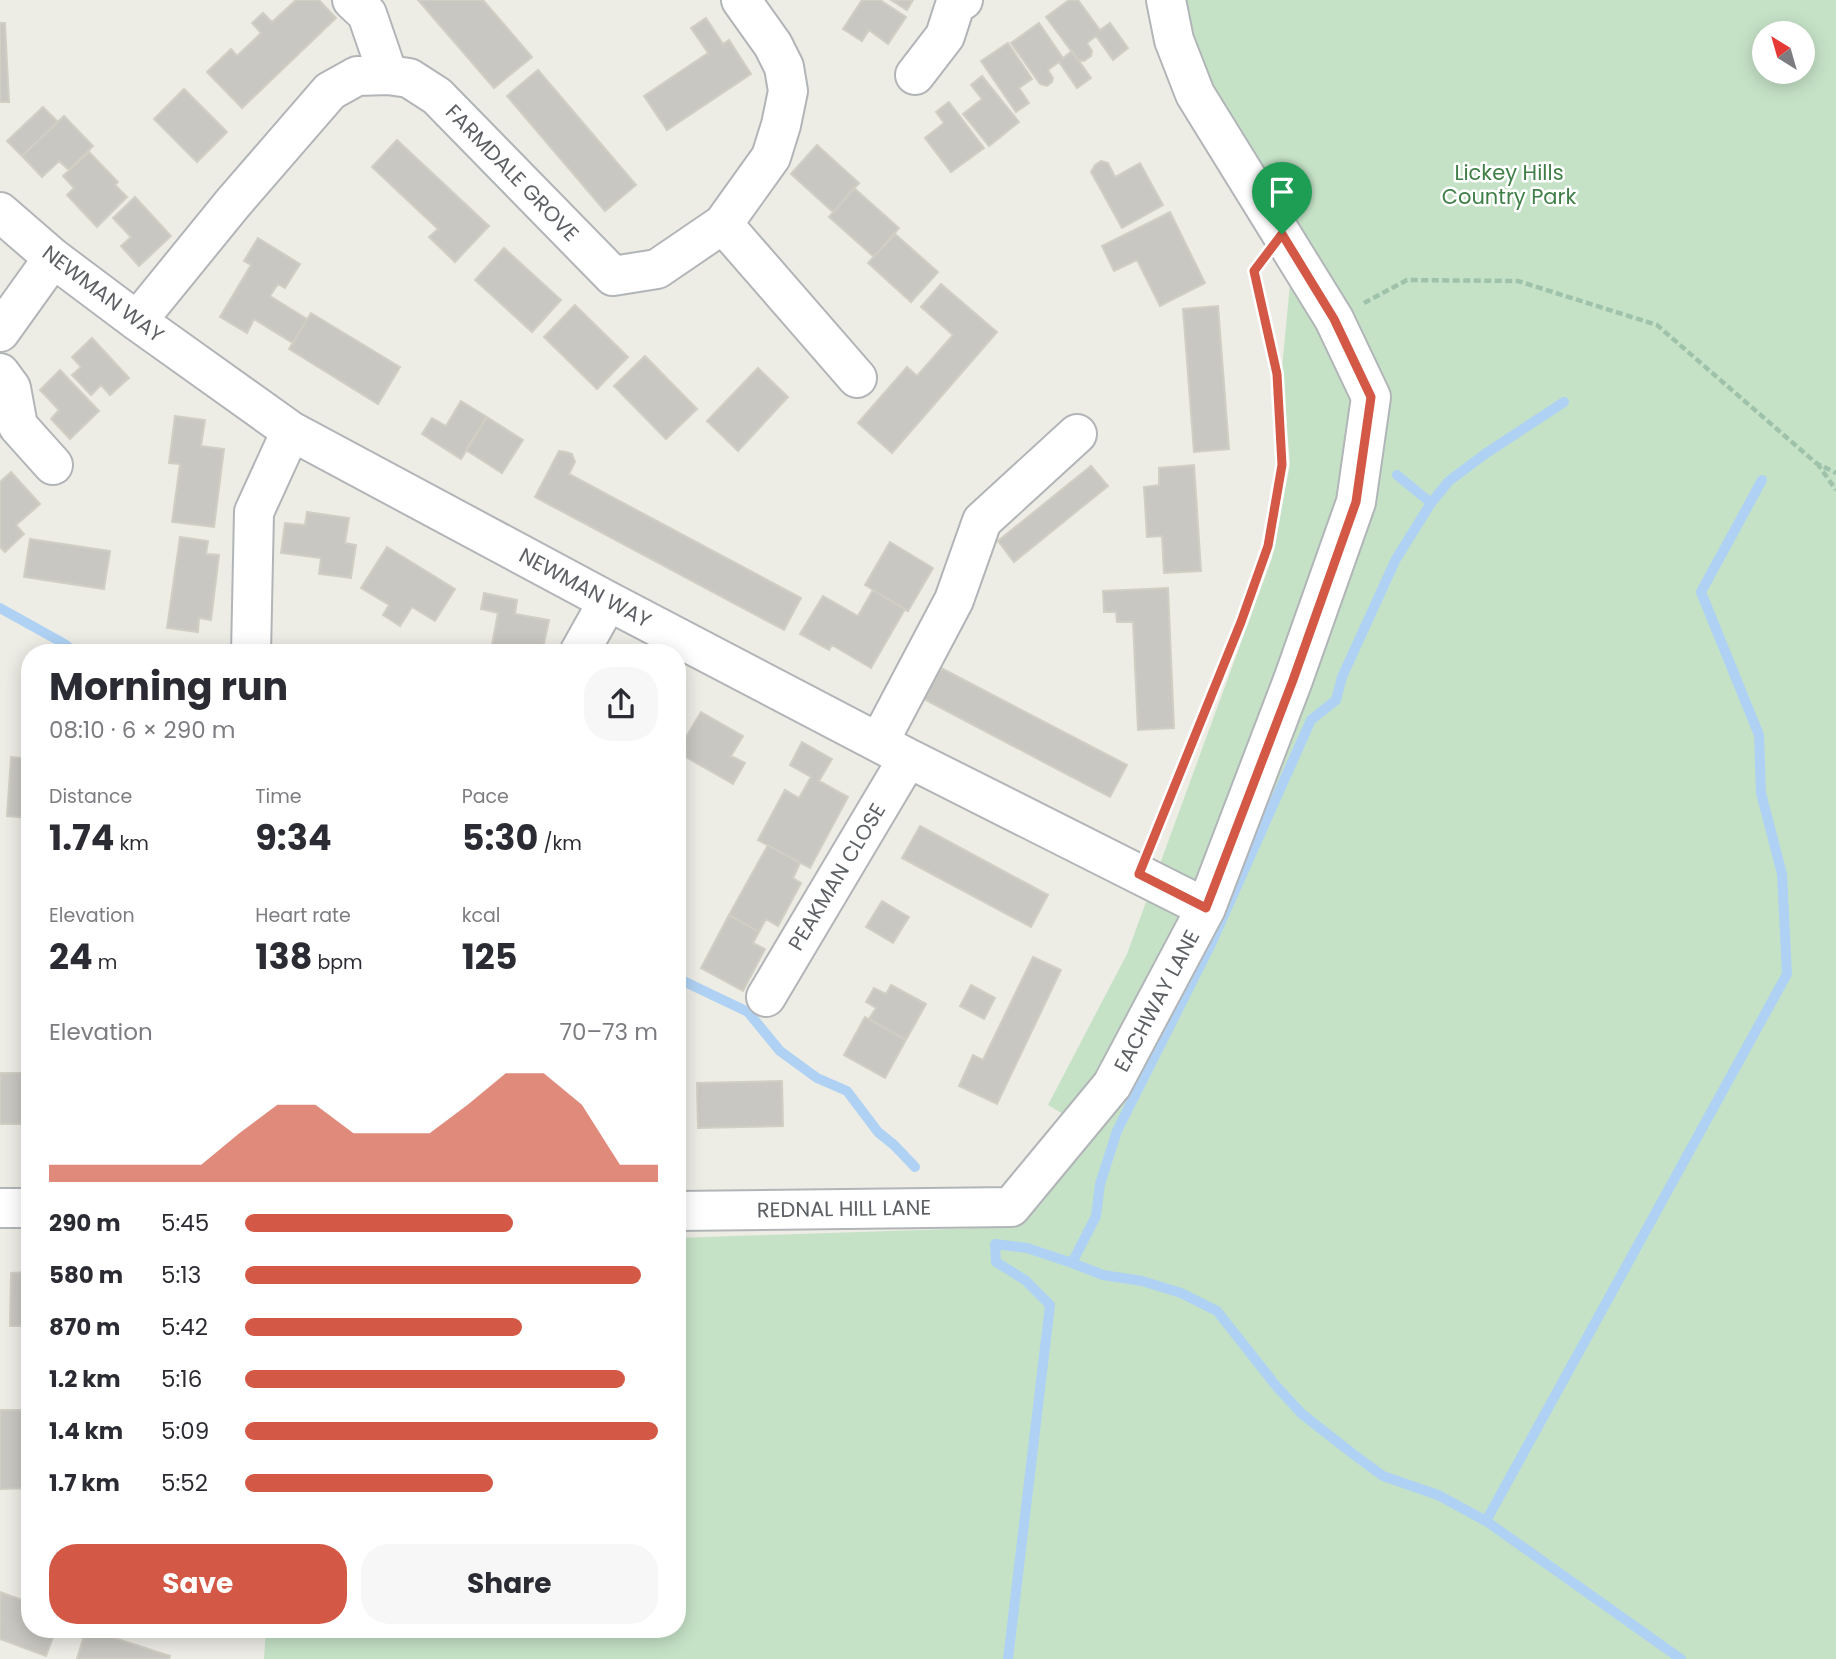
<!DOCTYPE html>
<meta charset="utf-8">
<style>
body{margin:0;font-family:Poppins,sans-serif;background:#f7f7f7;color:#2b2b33;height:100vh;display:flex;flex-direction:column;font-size:26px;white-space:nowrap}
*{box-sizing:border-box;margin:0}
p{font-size:23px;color:#7c7c81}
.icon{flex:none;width:38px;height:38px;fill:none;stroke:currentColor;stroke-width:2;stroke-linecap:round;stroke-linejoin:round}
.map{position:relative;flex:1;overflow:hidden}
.panel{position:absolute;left:21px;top:644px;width:665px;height:994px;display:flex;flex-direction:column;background:#fff;border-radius:28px;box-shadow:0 4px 18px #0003}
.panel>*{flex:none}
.needle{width:46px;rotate:323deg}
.tools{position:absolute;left:1752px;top:21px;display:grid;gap:14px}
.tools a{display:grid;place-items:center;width:63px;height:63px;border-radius:50%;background:#fff;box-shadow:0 4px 18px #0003;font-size:35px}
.pin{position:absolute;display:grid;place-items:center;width:60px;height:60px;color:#fff;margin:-72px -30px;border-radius:50% 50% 50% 0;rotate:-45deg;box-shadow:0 0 7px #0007}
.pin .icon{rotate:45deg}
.round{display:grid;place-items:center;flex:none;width:74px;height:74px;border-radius:28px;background:#f7f7f7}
.head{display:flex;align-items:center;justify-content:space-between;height:119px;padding:0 28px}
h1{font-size:38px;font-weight:700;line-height:52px}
.stats{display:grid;grid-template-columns:repeat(3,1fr);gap:10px;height:119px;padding:7px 28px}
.stats div{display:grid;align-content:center}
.stats b{font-size:35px;font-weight:700}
.stats small{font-size:19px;font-weight:400}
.stats p{font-size:19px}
.chart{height:196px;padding:14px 28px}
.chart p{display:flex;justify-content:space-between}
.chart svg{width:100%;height:126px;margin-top:7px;fill:#d35946;opacity:.7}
.action{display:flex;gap:14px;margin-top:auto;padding:14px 28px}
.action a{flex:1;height:80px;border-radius:28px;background:#d35946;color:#fff;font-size:28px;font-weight:700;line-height:80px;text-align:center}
.action a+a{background:#f7f7f7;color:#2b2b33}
ul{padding:0 28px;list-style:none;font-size:23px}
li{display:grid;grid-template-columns:112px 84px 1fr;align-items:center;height:52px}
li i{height:18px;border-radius:9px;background:#d35946}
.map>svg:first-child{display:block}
.green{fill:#c5e2c7;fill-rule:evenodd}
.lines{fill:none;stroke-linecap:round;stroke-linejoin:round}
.stream{stroke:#afd2f4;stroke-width:10}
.building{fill:#c9c7c2;stroke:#d1cec4;stroke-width:2}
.minor-casing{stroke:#b2b5b8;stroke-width:42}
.path{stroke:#9fc2ab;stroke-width:4.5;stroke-dasharray:7 3.5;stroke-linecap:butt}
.minor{stroke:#fff;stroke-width:38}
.route-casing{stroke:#fff;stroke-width:14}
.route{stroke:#d35946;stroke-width:9}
.labels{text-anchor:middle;stroke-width:5;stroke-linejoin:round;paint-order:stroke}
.street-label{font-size:21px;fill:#5d6064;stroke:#fff}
.park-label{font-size:21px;fill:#407f47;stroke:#fff}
</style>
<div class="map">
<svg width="1836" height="1659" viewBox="0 0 1836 1659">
<rect width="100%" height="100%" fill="#edece5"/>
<path class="green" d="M 1185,0 L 1836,0 L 1836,1659 L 264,1659 L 266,1629 L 677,1629 L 677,1238 L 1009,1227 L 1095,1133 L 1048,1105 L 1127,954 L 1272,558 L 1290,464 L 1282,368 L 1294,242 L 1211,98 ZM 1764,33 L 1802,33 L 1802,72 L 1764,72 Z"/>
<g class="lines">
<path class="stream" d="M 1397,475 L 1431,503
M 0,608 L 63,643 L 77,653
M 677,978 L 748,1012 L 780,1051 L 817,1078 L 847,1091 L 878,1132 L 894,1145 L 915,1167
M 1072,1263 L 1096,1216 L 1100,1184 L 1117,1131 L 1211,944 L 1311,720 L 1336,700 L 1342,677 L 1396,559 L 1431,503 L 1449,481 L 1485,454 L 1564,402
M 1486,1521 L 1787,974 L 1782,874 L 1761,793 L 1759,735 L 1701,592 L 1762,480
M 1008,1659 L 1050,1305 L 1025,1280 L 996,1262 L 995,1244 L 1027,1248 L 1072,1263 L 1103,1275 L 1142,1281 L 1181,1293 L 1217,1311 L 1277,1387 L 1302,1414 L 1353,1454 L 1383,1476 L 1438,1495 L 1486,1521 L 1681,1659"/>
</g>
<path class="building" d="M 296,0 L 319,0 L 336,18 L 242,108 L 207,72 L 231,49 L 237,56 L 261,33 L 252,23 L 263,13 L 272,22 Z
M 418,0 L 483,0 L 532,57 L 494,88 Z
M 862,0 L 880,0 L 906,17 L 888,44 L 869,30 L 862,41 L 843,29 Z
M 891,0 L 913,0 L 907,10 Z
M 1069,0 L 1078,0 L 1100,30 L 1110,23 L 1128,48 L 1113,60 L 1096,36 L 1087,43 L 1092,51 L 1091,56 L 1084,61 L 1078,60 L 1046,17 Z
M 706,18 L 723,44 L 729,40 L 751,74 L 667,130 L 644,96 L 708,53 L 691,28 Z
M 0,23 L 5,23 L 9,102 L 0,102 Z
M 1039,23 L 1063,58 L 1072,51 L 1091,78 L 1077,88 L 1059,62 L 1048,70 L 1053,78 L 1052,82 L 1047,86 L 1040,84 L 1011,43 Z
M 1008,43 L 1032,79 L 1019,88 L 1029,103 L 1016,112 L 981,61 Z
M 538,70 L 636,185 L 605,211 L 507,96 Z
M 982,76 L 1019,122 L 989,146 L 963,114 L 982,99 L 971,85 Z
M 184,89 L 227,132 L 197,162 L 154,119 Z
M 949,102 L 984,148 L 951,172 L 925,138 L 944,123 L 936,112 Z
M 43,107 L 58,122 L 22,156 L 7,141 Z
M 64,116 L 93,146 L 69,170 L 59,161 L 42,177 L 22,156 Z
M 397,140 L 489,226 L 455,262 L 429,237 L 438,229 L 372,167 Z
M 817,145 L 859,183 L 833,212 L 791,174 Z
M 89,152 L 118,182 L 115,185 L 127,197 L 97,227 L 67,195 L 74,188 L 63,176 Z
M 1101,161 L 1108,163 L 1115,177 L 1140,163 L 1163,205 L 1122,228 L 1091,172 L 1095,165 Z
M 854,188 L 899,228 L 874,257 L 829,217 Z
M 135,197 L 171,236 L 139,266 L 121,246 L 131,237 L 113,218 Z
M 1170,212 L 1205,283 L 1160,306 L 1137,260 L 1114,271 L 1102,246 Z
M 895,234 L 938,272 L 911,302 L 868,263 Z
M 258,238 L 300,264 L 285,288 L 278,284 L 270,296 L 307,319 L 293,343 L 254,319 L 247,333 L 220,317 L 251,265 L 244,261 Z
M 504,248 L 561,300 L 532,332 L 475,280 Z
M 941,284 L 997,332 L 892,453 L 858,423 L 907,367 L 917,376 L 953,335 L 921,307 Z
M 575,305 L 628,357 L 597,389 L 544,337 Z
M 1218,306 L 1229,449 L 1194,452 L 1183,309 Z
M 311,313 L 400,367 L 378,404 L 289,349 Z
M 92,338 L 129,378 L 110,395 L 101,385 L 91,395 L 72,375 L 81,367 L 72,357 Z
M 645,356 L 697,409 L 666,439 L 614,386 Z
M 758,368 L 788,397 L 738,451 L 707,421 Z
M 60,370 L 99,411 L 70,439 L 51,419 L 59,410 L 40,390 Z
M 461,401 L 487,417 L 461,459 L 422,434 L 432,418 L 446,426 Z
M 175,416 L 205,420 L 201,446 L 224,449 L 214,527 L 172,522 L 180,464 L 169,463 Z
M 487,417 L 523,440 L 502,473 L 466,450 Z
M 559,451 L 566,452 L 572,454 L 575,462 L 569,474 L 801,598 L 784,630 L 535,497 Z
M 1194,465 L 1201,571 L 1164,573 L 1162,536 L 1147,537 L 1144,487 L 1159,485 L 1159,468 Z
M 1091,466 L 1108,486 L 1014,562 L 998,541 Z
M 11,472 L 40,504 L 16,525 L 24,534 L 5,552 L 0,547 L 0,482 Z
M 307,512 L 349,518 L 345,543 L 356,545 L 351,578 L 319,574 L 321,558 L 281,553 L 285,523 L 305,525 Z
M 180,537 L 208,541 L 206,554 L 219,555 L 211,620 L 199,618 L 198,632 L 167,628 Z
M 30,539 L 110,551 L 104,589 L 24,577 Z
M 890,542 L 933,568 L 908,611 L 865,585 Z
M 387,547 L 455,589 L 435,621 L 412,607 L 400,626 L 383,615 L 389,605 L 361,588 Z
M 1168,588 L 1174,728 L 1138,730 L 1133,622 L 1117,622 L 1116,612 L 1104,612 L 1103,591 Z
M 873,590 L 905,609 L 871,668 L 832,645 L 829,650 L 800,634 L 823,596 L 858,616 Z
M 484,593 L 517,600 L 515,614 L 549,620 L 542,653 L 475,653 L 476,647 L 491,650 L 498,613 L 481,609 Z
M 941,668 L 1127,765 L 1110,797 L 924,699 Z
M 701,712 L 743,736 L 731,756 L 745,763 L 733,784 L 677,752 Z
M 802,742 L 832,759 L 819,781 L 848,797 L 810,868 L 758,840 L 785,790 L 799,798 L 811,777 L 790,765 Z
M 11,757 L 30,759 L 30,818 L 7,816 Z
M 920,826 L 1048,895 L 1031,927 L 902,858 Z
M 768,845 L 800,863 L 793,878 L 801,883 L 778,926 L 766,919 L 759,932 L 729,915 Z
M 882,901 L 909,917 L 893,943 L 866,927 Z
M 729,915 L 759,932 L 753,943 L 765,949 L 743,991 L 701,968 Z
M 1033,957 L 1061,970 L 997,1104 L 959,1086 L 973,1055 L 983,1060 Z
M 891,985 L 926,1004 L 906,1040 L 869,1019 L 876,1008 L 866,1002 L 874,988 L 886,994 Z
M 971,985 L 995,998 L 984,1019 L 960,1006 Z
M 865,1017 L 906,1040 L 885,1078 L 844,1055 Z
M 0,1073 L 30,1073 L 30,1124 L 0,1124 Z
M 782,1081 L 783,1126 L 698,1128 L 697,1083 Z
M 30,1272 L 30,1326 L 10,1326 L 11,1273 Z
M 0,1410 L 30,1410 L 30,1488 L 0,1489 Z
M 0,1592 L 30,1603 L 30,1629 L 56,1629 L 46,1656 L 0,1639 Z
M 86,1629 L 170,1656 L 169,1659 L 77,1659 Z"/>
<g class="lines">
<defs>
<path id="minor" d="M 352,0 L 367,14 L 388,75
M 915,75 L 945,36 L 955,5 L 963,0
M 0,212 L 53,258 L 137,321 L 291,431 L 608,601 L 908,758 L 1206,908
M 723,224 L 857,378
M 137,321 L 233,203 L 330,91 L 357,76 L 388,75 L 409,78 L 437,96 L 613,276 L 657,269 L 723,224 L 771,157 L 781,125 L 788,91 L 784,67 L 773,45 L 741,0
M 0,332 L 53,258
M 0,373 L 11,388 L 18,426 L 53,465
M 251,653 L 254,512 L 291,431
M 579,653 L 608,601
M 879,742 L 954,600 L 982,521 L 1077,434
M 766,997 L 908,758
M 0,1208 L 30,1208
M 677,1211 L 1011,1207 L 1112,1085 L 1206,908 L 1293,680 L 1356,502 L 1371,397 L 1334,319 L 1195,94 L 1174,40 L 1166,0"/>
</defs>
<use href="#minor" class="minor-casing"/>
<path class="path" d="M 1364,303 L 1407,280 L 1518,281 L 1657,325 L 1816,463 L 1836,473
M 1817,463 L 1836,490
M 1153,841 L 1241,622 L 1268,546 L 1282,465 L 1277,374 L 1254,271 L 1259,265"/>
<use href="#minor" class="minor"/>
</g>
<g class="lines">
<defs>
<path id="route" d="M 1282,234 L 1334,319 L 1371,397 L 1356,502 L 1293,680 L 1206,908 L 1139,874 L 1241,622 L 1268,546 L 1282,465 L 1277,374 L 1254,271 Z"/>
</defs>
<use href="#route" class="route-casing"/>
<use href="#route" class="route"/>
</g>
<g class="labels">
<g class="street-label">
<text transform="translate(512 173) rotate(46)" y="7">FARMDALE GROVE</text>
<text transform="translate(103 294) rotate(37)" y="7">NEWMAN WAY</text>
<text transform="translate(585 588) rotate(28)" y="7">NEWMAN WAY</text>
<text transform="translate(837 877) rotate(-59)" y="7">PEAKMAN CLOSE</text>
<text transform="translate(1157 1001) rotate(-62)" y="7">EACHWAY LANE</text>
<text transform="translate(844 1209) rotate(-1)" y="7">REDNAL HILL LANE</text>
</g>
<g class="park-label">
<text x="1509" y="180">Lickey Hills<tspan x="1509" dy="24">Country Park</tspan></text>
</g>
</g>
</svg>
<div class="tools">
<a><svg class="needle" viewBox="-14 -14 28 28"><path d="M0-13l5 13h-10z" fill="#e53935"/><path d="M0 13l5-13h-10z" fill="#7c7c81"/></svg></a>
</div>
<div class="pin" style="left:1282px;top:234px;background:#1e9e55"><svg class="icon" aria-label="arrive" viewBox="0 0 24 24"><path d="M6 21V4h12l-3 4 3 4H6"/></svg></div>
<section class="panel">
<div class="head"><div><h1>Morning run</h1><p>08:10 · 6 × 290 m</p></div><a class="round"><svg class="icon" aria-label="share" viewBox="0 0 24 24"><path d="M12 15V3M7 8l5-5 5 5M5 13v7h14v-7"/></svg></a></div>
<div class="stats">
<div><p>Distance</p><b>1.74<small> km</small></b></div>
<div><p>Time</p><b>9:34</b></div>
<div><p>Pace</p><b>5:30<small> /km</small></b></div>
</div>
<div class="stats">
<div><p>Elevation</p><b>24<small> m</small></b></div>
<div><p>Heart rate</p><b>138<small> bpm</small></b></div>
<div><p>kcal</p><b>125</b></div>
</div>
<div class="chart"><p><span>Elevation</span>70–73 m</p>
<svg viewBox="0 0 160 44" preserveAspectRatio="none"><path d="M0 44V38L10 38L20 38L30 38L40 38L50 27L60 17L70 17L80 27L90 27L100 27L110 17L120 6L130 6L140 17L150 38L160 38V44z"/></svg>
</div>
<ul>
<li><b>290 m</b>5:45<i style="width:65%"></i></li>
<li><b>580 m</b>5:13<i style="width:96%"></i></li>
<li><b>870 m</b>5:42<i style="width:67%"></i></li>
<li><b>1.2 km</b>5:16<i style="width:92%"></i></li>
<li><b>1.4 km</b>5:09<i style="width:100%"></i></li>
<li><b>1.7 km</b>5:52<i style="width:60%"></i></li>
</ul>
<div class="action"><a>Save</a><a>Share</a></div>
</section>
</div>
